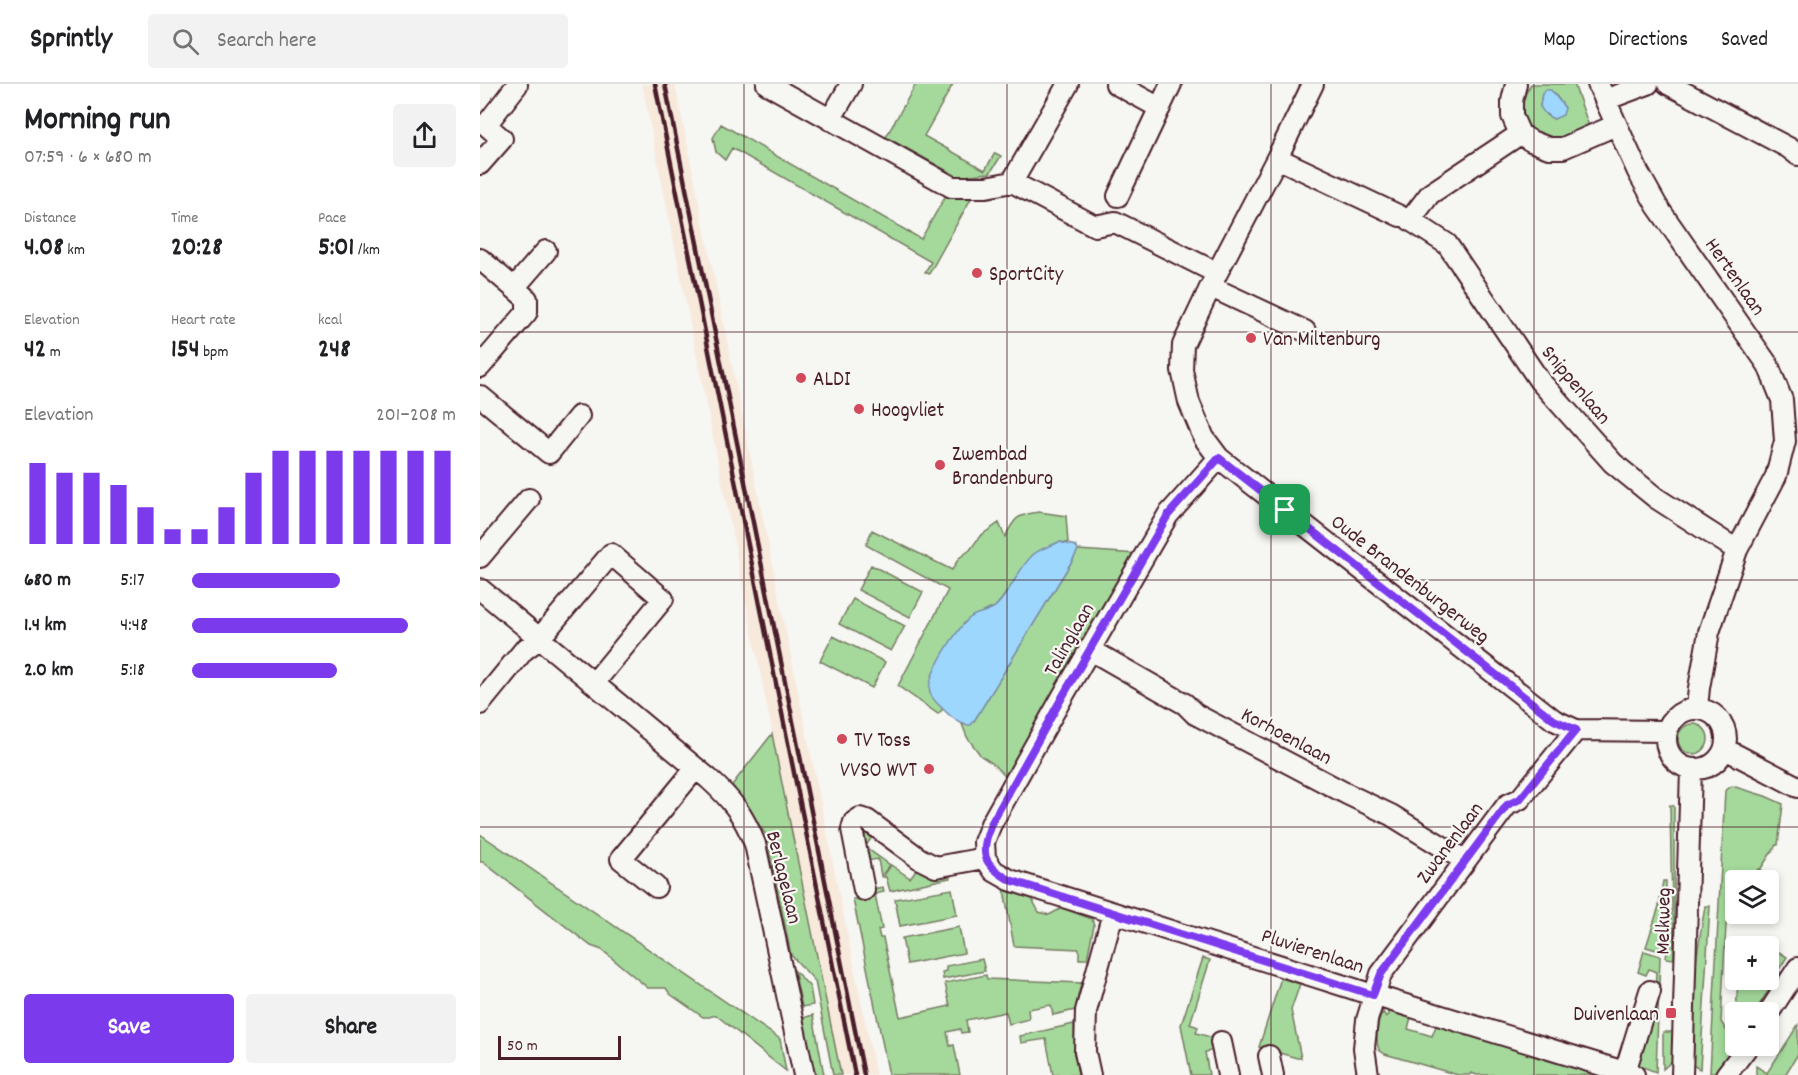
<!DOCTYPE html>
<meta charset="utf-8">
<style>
body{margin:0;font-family:Dekko,sans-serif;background:#f2f2f2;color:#202124;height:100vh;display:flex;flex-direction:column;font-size:22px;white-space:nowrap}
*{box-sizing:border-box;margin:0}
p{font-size:20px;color:#757577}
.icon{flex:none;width:33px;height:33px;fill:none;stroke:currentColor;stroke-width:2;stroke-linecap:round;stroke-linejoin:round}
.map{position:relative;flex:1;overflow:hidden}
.drawer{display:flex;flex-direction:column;background:#fff;width:480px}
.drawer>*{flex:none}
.fabs{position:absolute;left:1245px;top:786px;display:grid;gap:12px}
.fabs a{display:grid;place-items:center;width:54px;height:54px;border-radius:6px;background:#fff;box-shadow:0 3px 9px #0003;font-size:30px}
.scale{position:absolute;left:18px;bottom:15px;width:123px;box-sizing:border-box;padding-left:6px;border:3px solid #4a1f2b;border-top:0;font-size:16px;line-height:21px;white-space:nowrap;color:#4a1f2b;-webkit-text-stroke:4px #f6f6f2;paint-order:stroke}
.pin{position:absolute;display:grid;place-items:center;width:51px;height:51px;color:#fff;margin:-26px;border-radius:12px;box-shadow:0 3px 9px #0006}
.round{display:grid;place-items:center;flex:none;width:63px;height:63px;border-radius:6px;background:#f2f2f2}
.headline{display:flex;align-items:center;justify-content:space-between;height:102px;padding:0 24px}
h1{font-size:33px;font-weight:700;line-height:45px}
.figures{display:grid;grid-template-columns:repeat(3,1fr);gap:9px;height:102px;padding:6px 24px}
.figures div{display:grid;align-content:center}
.figures b{font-size:26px;font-weight:700}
.figures small{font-size:16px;font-weight:400}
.figures p{font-size:16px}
.chart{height:168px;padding:12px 24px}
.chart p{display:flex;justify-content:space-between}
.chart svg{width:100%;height:108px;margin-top:6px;stroke:#7c3aed;stroke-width:6}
.action{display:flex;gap:12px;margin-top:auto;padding:12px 24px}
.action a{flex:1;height:69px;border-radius:6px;background:#7c3aed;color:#fff;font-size:24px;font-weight:700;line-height:69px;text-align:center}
.action a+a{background:#f2f2f2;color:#202124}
ul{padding:0 24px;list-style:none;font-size:20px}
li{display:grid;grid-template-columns:96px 72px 1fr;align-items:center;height:45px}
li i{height:15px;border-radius:8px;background:#7c3aed}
header{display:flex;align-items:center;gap:36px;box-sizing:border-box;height:84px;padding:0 30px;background:#fff;border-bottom:2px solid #e0e0e0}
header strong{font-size:28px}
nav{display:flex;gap:33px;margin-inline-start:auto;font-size:21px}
.search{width:420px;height:54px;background:#f2f2f2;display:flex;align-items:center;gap:15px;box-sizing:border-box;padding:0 21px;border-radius:6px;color:#757577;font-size:22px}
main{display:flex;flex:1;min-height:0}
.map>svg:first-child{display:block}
.built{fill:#f7eadc}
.green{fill:#a4d99b;stroke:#777c63;stroke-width:1.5;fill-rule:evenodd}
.water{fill:#9ed7fe;stroke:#7c8daa;stroke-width:1.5}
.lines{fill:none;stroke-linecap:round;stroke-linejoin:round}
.minor-casing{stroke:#4a1f2b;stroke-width:24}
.minor{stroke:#f6f6f2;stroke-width:20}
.rail{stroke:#4a1f2b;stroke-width:4.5}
.route-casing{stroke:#fff;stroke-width:12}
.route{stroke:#7c3aed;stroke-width:8}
.grid{fill:none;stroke:#4a1f2b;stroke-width:1.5;stroke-opacity:0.55}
.poi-dot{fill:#d1495b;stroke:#f6f6f2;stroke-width:2}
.labels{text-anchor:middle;stroke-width:4.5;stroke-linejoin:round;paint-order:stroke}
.poi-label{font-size:21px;fill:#4a1f2b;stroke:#f6f6f2;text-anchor:start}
.street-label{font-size:21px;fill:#4a1f2b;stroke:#f6f6f2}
</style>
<header>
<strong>Sprintly</strong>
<div class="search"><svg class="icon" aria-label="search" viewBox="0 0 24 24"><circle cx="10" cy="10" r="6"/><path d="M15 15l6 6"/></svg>Search here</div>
<nav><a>Map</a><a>Directions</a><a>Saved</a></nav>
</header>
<main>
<section class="drawer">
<div class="headline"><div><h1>Morning run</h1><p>07:59 · 6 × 680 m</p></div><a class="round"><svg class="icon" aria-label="share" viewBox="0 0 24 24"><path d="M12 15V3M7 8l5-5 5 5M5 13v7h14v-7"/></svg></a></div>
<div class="figures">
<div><p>Distance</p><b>4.08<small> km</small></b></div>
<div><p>Time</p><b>20:28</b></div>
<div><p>Pace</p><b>5:01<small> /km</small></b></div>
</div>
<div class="figures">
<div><p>Elevation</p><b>42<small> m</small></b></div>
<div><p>Heart rate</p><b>154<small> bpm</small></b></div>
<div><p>kcal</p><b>248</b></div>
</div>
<div class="chart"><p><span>Elevation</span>201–208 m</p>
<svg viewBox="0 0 160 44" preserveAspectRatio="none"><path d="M5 44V11M15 44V15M25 44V15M35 44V20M45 44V29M55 44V38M65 44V38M75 44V29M85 44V15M95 44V6M105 44V6M115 44V6M125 44V6M135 44V6M145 44V6M155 44V6"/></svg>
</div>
<ul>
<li><b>680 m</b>5:17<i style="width:56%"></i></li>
<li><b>1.4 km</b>4:48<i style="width:82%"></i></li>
<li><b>2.0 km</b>5:18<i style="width:55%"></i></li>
</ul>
<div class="action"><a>Save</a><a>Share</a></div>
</section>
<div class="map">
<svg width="1318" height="991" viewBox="0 0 1318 991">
<rect width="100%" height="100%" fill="#f6f6f2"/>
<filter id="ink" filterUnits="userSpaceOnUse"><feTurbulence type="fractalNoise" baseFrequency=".0167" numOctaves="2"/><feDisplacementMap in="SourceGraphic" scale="12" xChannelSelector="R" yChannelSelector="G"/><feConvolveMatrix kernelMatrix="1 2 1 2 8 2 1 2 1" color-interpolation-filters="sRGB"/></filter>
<g filter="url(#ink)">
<path class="built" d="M 162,0 L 195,0 L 396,991 L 361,991 Z"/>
<path class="green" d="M 436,0 L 473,0 L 444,52 L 505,86 L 515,69 L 521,72 L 510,89 L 490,91 L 491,97 L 472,97 L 475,91 L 406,53 Z
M 1051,0 L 1094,0 L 1110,45 L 1076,57 L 1064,57 L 1040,38 L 1040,19 ZM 1074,9 L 1085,24 L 1074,35 L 1066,31 L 1060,22 L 1062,10 Z
M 241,40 L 441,155 L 466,111 L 494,109 L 449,190 L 445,188 L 451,178 L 252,64 L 245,76 L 236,68 L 233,54 Z
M 559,428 L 586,432 L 588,459 L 579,458 L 553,471 L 521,516 L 515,523 L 494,532 L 485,538 L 468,563 L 452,592 L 450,608 L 463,625 L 458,630 L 418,602 L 468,506 L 386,461 L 392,446 L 472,486 L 479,474 L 490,466 L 500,452 L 519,439 L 525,453 C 535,433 537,431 559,428 Z
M 598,466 L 658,470 L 529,696 L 512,679 L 501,672 L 487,653 L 482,640 L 486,641 L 494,637 L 592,477 Z
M 391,481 L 443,508 L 430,533 L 378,506 Z
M 373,515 L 425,542 L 411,567 L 359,540 Z
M 353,552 L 405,578 L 392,604 L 340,577 Z
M1198 655a15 15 0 1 1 30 0a15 15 0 1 1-30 0Z
M 292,650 L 361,991 L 353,991 L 335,897 L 311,871 L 286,751 L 252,701 Z
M 1252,702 L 1285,712 L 1303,720 L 1298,761 L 1296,761 L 1280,786 L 1278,785 L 1271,796 L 1256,796 L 1255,820 L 1250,829 L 1252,831 L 1246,841 L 1241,938 L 1252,955 L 1255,967 C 1247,978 1243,987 1230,989 L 1245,707 Z
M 1190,721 L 1194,722 L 1194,875 L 1186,874 L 1192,826 Z
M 0,750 L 300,955 L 306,987 L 236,931 L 229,933 L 223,933 L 190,910 L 186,904 L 168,904 L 122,866 L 111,862 L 3,778 L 0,778 Z
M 389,750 L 392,753 L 385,763 L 410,781 L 401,792 L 398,775 L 386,777 L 382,755 L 384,751 Z
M 411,781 L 430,794 L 438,783 L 469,788 L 470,794 L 410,807 L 406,793 L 403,793 Z
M 1183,797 L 1186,797 L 1186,830 L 1180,867 L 1166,863 L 1179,822 Z
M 403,803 L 404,808 L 395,810 L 402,845 L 398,846 L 400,854 L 403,854 L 420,933 L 470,922 L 465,899 L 506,891 L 507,895 L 601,899 L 595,926 L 573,931 L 571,921 L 548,925 L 549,935 L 529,940 L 526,928 L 486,936 L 488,948 L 481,949 L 480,945 L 467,948 L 470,962 L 474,961 L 480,991 L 409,991 L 373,815 L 392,812 L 392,805 Z
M 472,805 L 477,831 L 420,842 L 415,815 Z
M 524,806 L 552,815 L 559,828 L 569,831 L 582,824 L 612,835 L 614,841 L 607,875 L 599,875 L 599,865 L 534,862 Z
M 1225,822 L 1230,822 L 1220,985 L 1212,981 L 1215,883 Z
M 479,843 L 484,869 L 427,880 L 422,854 Z
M 1164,867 L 1180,872 L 1176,988 L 1160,982 L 1158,979 L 1175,905 L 1176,888 L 1169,885 L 1166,891 L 1158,888 Z
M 1299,868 L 1307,873 L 1298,887 L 1300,888 L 1276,926 L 1276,928 L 1256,928 L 1258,896 L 1288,896 L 1289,872 L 1295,871 Z
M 723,874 L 730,876 L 710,940 L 718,943 L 716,949 L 734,954 L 736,966 L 725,968 L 729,991 L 711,991 L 701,941 Z
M 502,875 L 505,887 L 463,895 L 462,888 L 466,887 L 466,882 Z
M 314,886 L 330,903 L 333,921 L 322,923 Z
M 801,894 L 820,900 L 811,926 L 821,974 L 817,974 L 779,963 Z
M 911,923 L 932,929 L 928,945 L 952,952 L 958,937 L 1129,991 L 997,991 L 991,989 L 990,991 L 978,991 L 905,970 L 899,966 C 895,956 897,937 903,928 L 906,933 L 909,931 L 908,927 L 910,927 Z
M 333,931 L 344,991 L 333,991 L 323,934 Z
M 594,940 L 595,969 L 598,991 L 573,991 L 566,955 L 541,959 L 540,952 Z
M 1318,941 L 1318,970 L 1305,991 L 1276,991 L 1276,982 L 1287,989 Z
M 1183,948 L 1194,948 L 1194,978 L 1191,978 L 1183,985 Z"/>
<path class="water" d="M 1065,6 L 1071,6 L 1085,24 L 1083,31 L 1074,35 C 1067,32 1063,29 1060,22 L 1062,10 Z
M 579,458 L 596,462 L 598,466 L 592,477 L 494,637 L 491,641 C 481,642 471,633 464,626 C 459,621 451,615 450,608 C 445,593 479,541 491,533 C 499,528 509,528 516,522 C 530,509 540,481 554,470 C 561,464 571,462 579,458 Z"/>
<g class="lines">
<defs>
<path id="minor" d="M 287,0 L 472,103 L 506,103 L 532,98 L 615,142 L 635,138 L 737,189
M 636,0 L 680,24
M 833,0 L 797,74 L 737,189 L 703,261 L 702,286 L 709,318 L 724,354 L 739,374 L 1074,636 L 1096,646 L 1186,647
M 1036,0 L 1032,17 L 1032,32 L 1040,50 L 1051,57 L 1069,64 L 1083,64 L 1136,41
M 1118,0 L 1158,88 L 1177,122 L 1288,281 L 1302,316 L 1305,357 L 1296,392 L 1257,466 L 1229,548 L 1219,604 L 1217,624
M 1188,0 L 1309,64 L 1318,71
M 1125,16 L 1168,0
M 350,36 L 371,0
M 1040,50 L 950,110 L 930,136 L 967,160 L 1059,296 L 1133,379 L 1176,414 L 1257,466
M 797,74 L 920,132
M 0,80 L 22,55 L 6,41 L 37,1
M 532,98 L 588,0
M 638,112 L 691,0
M 0,175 L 47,215 L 47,228 L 0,283
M 731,203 L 825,247
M 34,204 L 66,167
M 0,312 L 69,369 L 99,332
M 0,473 L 49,415
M 0,505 L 229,695 C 252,716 263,730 275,760 L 324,991
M 609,565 L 705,620 L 715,630 L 867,710 L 911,731 L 984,776
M 0,620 L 44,566 L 59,555 L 131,470 L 183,515 L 114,599
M1186 655a30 30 0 1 1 60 0a30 30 0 1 1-60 0Z
M 1245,665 L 1318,703
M 505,774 L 514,787 L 530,796 L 893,911 L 1154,991
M 505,774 L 504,758 L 511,740 L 584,610 L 688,431 L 739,374
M 176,803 L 141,775 L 216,684
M 384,806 L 372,745 L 374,738 L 380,734 L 387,736 L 440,775 L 456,783 L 505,774
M 1288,930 L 1318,884
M 741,958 L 748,991
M 789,972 L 793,991
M 1145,988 L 1170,907
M 610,991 L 605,968 L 606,927 L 633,829
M 888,991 L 884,964 L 887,936 L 901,890 L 1027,721 L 1040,715 L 1096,646
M 1202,991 L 1211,685
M 1246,991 L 1268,962"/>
</defs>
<use href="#minor" class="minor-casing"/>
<use href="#minor" class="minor"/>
<path class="rail" d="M 175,0 L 375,991
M 185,0 L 384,991"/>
</g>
</g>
<g class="lines" filter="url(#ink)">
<defs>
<path id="route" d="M 739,374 L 1074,636 L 1096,646 L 1040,715 L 1027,721 L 901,890 L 893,911 L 530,796 C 502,780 500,770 511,740 L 584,610 L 688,431 Z"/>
</defs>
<use href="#route" class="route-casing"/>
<use href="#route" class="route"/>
</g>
<path class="grid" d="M 264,0 L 264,991M 527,0 L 527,991M 791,0 L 791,991M 1054,0 L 1054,991M 0,248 L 1318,248M 0,496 L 1318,496M 0,743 L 1318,743"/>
<g class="poi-dot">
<circle cx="497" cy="189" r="6"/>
<circle cx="771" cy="254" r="6"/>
<circle cx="321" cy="294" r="6"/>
<circle cx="379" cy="325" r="6"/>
<circle cx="460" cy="381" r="6"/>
<circle cx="362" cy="655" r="6"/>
<circle cx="449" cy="685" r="6"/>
<rect x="1185" y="923" width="12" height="12" rx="3"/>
</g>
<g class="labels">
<g class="poi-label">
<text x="509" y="196">SportCity</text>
<text x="783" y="261">Van Miltenburg</text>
<text x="333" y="301">ALDI</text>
<text x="391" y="332">Hoogvliet</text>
<text x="472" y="376">Zwembad<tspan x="472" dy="24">Brandenburg</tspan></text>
<text x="374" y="662">TV Toss</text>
<text x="437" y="692" text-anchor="end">VVSO WVT</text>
<text x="1179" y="936" text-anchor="end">Duivenlaan</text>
</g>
<g class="street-label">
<text transform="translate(1256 192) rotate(55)" y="7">Hertenlaan</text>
<text transform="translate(1097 300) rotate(50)" y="7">Snippenlaan</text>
<text transform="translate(931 494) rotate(38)" y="7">Oude Brandenburgerweg</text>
<text transform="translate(588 555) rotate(-60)" y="7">Talinglaan</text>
<text transform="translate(807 651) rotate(28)" y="7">Korhoenlaan</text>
<text transform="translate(969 758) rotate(-53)" y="7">Zwanenlaan</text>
<text transform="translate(305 793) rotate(76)" y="7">Berlagelaan</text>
<text transform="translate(1182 837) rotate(-89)" y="7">Melkweg</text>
<text transform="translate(833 866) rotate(18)" y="7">Pluvierenlaan</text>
</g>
</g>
</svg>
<div class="fabs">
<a><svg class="icon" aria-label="layers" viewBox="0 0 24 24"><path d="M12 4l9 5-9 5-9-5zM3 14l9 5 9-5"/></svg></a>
<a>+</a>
<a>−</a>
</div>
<div class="scale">50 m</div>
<div class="pin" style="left:805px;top:426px;background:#1e9e55"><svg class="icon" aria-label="arrive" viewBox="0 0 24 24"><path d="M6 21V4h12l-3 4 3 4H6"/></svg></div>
</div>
</main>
